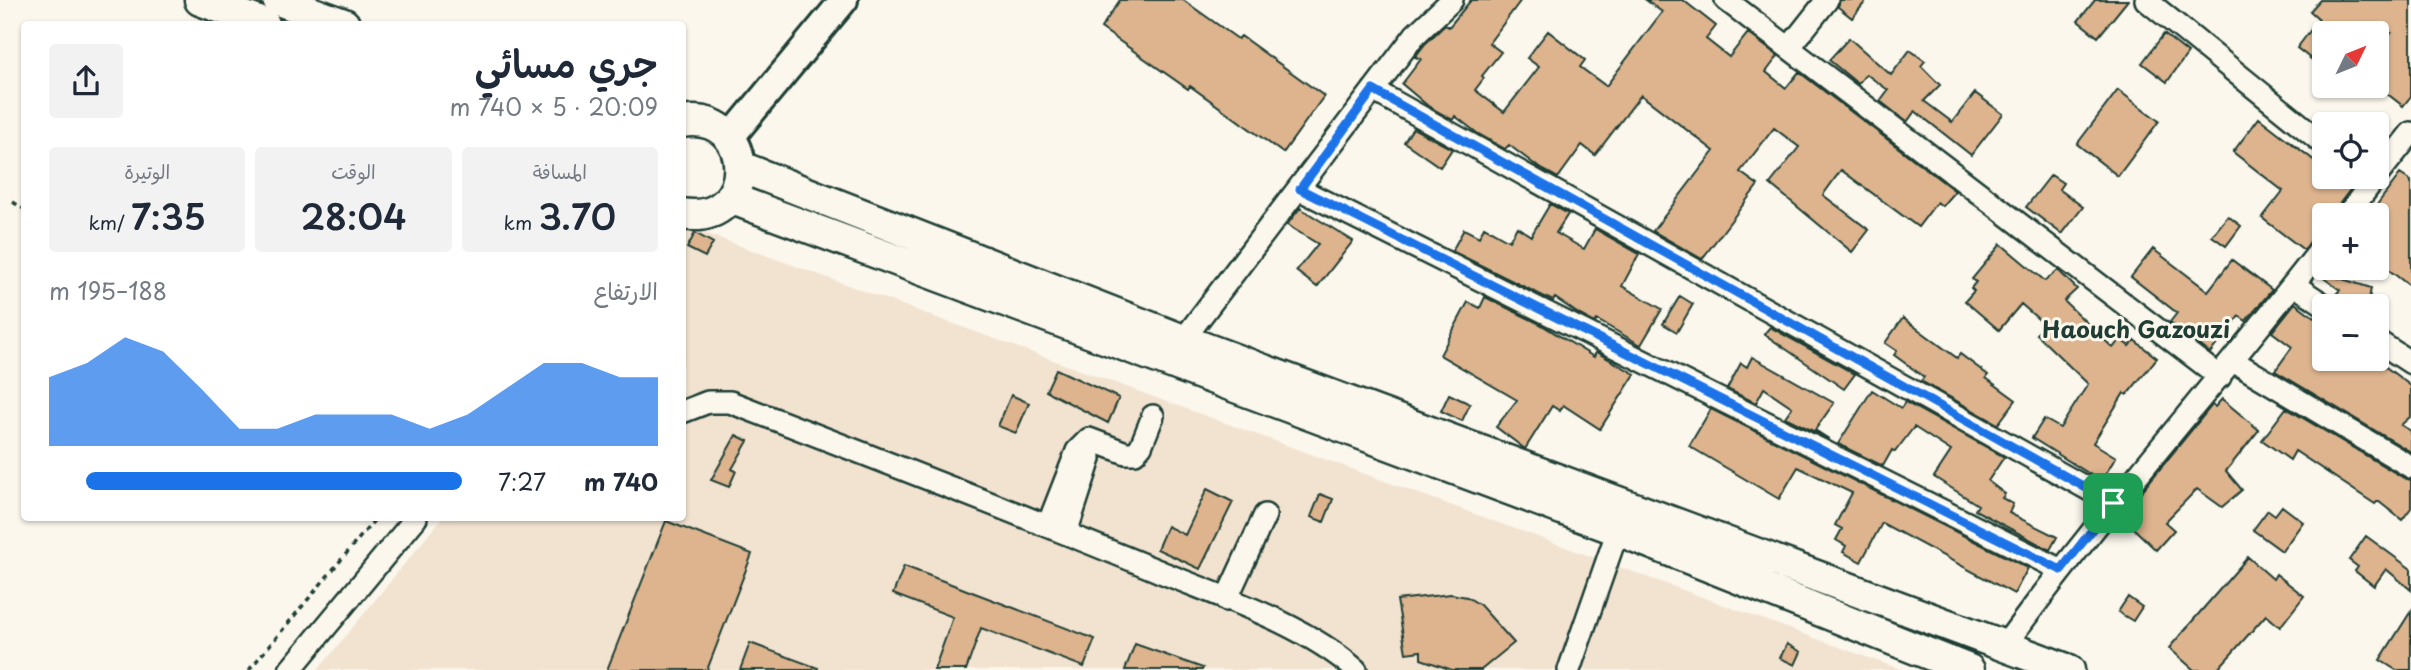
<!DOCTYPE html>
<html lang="ar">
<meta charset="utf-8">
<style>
body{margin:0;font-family:"Playpen Sans","Playpen Sans Arabic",sans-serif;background:#f2f2f3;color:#1f2937;direction:rtl;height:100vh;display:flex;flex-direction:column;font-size:26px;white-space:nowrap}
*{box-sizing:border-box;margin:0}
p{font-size:23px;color:#747a83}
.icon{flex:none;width:38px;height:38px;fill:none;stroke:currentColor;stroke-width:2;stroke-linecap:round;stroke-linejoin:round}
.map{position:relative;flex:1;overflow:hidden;direction:ltr}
.sheet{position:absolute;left:21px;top:21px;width:665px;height:500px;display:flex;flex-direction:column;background:#fff;border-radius:7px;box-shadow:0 2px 5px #0004;direction:rtl}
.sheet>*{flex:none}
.needle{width:46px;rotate:47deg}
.fabs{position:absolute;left:2312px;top:21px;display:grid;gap:14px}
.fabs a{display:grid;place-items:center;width:77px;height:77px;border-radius:7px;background:#fff;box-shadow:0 2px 5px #0004;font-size:35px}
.pin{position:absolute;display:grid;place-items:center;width:60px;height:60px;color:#fff;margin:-30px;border-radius:14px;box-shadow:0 4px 10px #0006}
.round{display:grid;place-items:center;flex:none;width:74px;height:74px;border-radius:7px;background:#f2f2f3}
.headline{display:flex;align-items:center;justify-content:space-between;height:119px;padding:0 28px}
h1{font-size:38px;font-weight:600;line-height:52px}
.figures{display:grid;grid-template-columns:repeat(3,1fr);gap:10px;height:119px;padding:7px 28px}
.figures div{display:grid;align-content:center;border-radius:7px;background:#f2f2f3;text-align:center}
.figures b{font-size:35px;font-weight:600}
.figures small{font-size:19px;font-weight:400}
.figures p{font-size:19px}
.chart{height:196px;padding:14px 28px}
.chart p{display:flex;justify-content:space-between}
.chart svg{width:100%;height:126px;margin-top:7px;fill:#1a73e8;opacity:.7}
ul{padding:0 28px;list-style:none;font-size:23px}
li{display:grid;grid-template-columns:112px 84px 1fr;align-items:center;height:52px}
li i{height:18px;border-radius:9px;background:#1a73e8}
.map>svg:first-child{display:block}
.built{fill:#f2e3d0}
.building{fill:#ddb48e;stroke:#1f3d34;stroke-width:2}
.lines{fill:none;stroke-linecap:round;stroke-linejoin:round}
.minor-casing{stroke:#1f3d34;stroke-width:26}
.major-casing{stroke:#1f3d34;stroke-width:32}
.highway-casing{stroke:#1f3d34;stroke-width:35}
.path{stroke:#1f3d34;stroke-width:3.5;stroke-dasharray:5 5;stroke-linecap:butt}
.minor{stroke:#fbf7ec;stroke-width:21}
.major{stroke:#fbf7ec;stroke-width:26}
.highway{stroke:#fbf7ec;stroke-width:30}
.route-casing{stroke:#fff;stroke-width:14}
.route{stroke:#1a73e8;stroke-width:9}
.labels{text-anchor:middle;stroke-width:6;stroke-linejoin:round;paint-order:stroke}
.quarter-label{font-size:23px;font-weight:bold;fill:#1f3d34;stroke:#fbf7ec}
</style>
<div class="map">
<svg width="2411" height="670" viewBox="0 0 2411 670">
<rect width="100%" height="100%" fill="#fbf7ec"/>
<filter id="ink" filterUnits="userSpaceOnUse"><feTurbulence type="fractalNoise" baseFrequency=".0143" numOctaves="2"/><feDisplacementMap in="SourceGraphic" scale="14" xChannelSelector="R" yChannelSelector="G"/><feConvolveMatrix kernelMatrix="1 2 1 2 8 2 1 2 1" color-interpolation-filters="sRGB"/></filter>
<g filter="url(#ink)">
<path class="built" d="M 683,225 L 1902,670 L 318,670 L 442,518 L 682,518 Z"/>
<path class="building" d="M 1120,0 L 1183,0 L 1238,39 L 1241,36 L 1324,96 L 1283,153 L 1190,86 L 1188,89 L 1101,28 Z
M 1471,0 L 1521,0 L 1489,43 L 1501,52 L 1482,76 L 1484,78 L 1475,90 L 1504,112 L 1539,67 L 1527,58 L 1548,31 L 1585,60 L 1580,67 L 1606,86 L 1662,12 L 1646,0 L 1683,0 L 1716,26 L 1706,39 L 1729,57 L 1748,33 L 1778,56 L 1766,72 L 1786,88 L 1799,72 L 1955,191 L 1942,206 L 1937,202 L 1918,227 L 1841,170 L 1823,195 L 1869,230 L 1852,252 L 1770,184 L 1799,147 L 1774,128 L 1740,172 L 1758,185 L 1702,259 L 1653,231 L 1714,151 L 1641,95 L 1595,155 L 1582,145 L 1558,178 L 1538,167 L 1509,145 L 1505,149 L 1477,133 L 1455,116 L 1453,120 L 1428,106 L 1402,84 L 1421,59 L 1415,57 L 1425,44 L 1445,25 L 1449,27 Z
M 1840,0 L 1867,0 L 1852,18 L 1838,7 Z
M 2095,0 L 2128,0 L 2098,37 L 2078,21 Z
M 2320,0 L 2411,0 L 2411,96 L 2403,106 L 2376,85 L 2376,51 L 2391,33 L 2348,33 L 2339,26 L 2334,33 L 2324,33 L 2324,69 L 2297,48 L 2319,19 L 2310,11 Z
M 2164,34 L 2188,53 L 2167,82 L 2142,63 Z
M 1849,38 L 1891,75 L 1910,50 L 1925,61 L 1921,66 L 1940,85 L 1924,101 L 1952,122 L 1975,93 L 2003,114 L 1971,155 L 1915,111 L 1907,122 L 1880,101 L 1888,90 L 1866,74 L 1858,84 L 1829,60 Z
M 2118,90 L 2159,121 L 2118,176 L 2077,144 Z
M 2259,118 L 2324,168 L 2324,177 L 2350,177 L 2356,182 L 2337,207 L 2334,215 L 2324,215 L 2324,232 L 2314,236 L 2304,250 L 2262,218 L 2283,191 L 2233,152 Z
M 1413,128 L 1452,149 L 1440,167 L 1404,142 Z
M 2400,174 L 2411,181 L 2411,287 L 2376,260 L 2376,206 Z
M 2051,175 L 2063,183 L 2059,189 L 2083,207 L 2062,234 L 2026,207 Z
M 1550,204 L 1568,214 L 1556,233 L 1584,249 L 1595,229 L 1639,254 L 1622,286 L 1662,309 L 1641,345 L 1597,320 L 1595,323 L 1580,315 L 1555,298 L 1553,301 L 1452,251 L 1464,229 L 1479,237 L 1484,227 L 1509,241 L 1517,227 L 1531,236 Z
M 1300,208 L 1353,241 L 1317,287 L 1296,271 L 1318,244 L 1287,225 Z
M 2228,216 L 2241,226 L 2226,246 L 2212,236 Z
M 695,233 L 713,243 L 705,257 L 687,248 Z
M 2001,244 L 2045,281 L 2058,270 L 2077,289 L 2064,301 L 2113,348 L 2120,339 L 2129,346 L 2134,340 L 2157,358 L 2127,395 L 2124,393 L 2093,443 L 2116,457 L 2101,481 L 2032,438 L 2044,419 L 2060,428 L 2088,384 L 2036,334 L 2045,325 L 2021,304 L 1999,330 L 1965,301 L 1974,291 L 1971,288 L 1976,282 L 1972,279 Z
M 2153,249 L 2208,291 L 2232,260 L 2272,290 L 2246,321 L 2239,316 L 2210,353 L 2170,322 L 2177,313 L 2131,277 Z
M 2320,272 L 2371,288 L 2368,306 L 2339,306 L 2334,296 L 2340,290 L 2318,274 Z
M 1680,296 L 1693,304 L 1677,332 L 1663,324 Z
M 1485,297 L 1540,324 L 1594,357 L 1596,352 L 1635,374 L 1600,429 L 1563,405 L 1560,411 L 1552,406 L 1525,449 L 1496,427 L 1517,400 L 1440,355 L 1468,302 L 1480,308 Z
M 2295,303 L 2314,317 L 2316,315 L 2324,319 L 2324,359 L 2375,359 L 2411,386 L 2411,416 L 2401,425 L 2411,431 L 2411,452 L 2275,371 L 2292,347 L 2272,332 Z
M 1903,318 L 1957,358 L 1960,354 L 1988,375 L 1986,378 L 2016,400 L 1998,424 L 1921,381 L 1924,377 L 1894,355 L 1897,351 L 1885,343 Z
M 1770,327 L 1855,374 L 1844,389 L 1764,334 Z
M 1752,357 L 1834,403 L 1815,430 L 1829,439 L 1785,417 L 1792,407 L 1764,388 L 1756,403 L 1727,389 L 1741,363 L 1747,367 Z
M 1056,369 L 1119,398 L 1108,423 L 1046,391 Z
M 1872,390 L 1901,408 L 1905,402 L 2004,457 L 1988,481 L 2005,494 L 2002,498 L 2013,504 L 2009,513 L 2057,537 L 2050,550 L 1975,510 L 1978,505 L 1934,477 L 1951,451 L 1914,427 L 1895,452 L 1892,450 L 1883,466 L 1838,444 Z
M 1449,394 L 1470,404 L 1462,421 L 1441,411 Z
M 1011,395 L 1029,403 L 1016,433 L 998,426 Z
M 2222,399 L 2259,430 L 2226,471 L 2242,490 L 2222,507 L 2197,489 L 2165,522 L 2174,530 L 2156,550 L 2129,524 L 2131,522 L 2123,514 L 2212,405 L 2215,407 Z
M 2286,408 L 2404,478 L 2411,480 L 2411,508 L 2402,520 L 2378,501 L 2375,504 L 2295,451 L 2290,460 L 2262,440 Z
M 1711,409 L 2028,568 L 2014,594 L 1882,523 L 1861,562 L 1843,552 L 1846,546 L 1836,540 L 1842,529 L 1835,525 L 1852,493 L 1798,467 L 1779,499 L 1689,446 Z
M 736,435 L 748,441 L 732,469 L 736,471 L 729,487 L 711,480 Z
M 1207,489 L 1233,502 L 1200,569 L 1157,549 L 1167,526 L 1185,535 Z
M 1320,494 L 1333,499 L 1324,522 L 1311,517 Z
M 2282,506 L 2303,522 L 2282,551 L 2253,530 L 2268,510 L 2275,515 Z
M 666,521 L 752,554 L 707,670 L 607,670 Z
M 2366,536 L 2411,569 L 2411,590 L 2386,569 L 2374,586 L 2355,571 L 2358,567 L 2349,560 Z
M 2248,557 L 2273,579 L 2276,574 L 2304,596 L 2280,627 L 2266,615 L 2217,670 L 2194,670 L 2169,648 Z
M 904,566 L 1095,639 L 1084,667 L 981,628 L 966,670 L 934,670 L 953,617 L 893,594 Z
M 1451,594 L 1467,597 L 1480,605 L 1514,643 L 1481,670 L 1452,670 L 1421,659 L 1421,651 L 1406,653 L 1397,600 Z
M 2128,597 L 2142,607 L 2133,621 L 2118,612 Z
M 2411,611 L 2411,670 L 2396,670 L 2380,660 Z
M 750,643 L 818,668 L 817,670 L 740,670 Z
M 1135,644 L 1203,668 L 1202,670 L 1125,670 Z
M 1787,644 L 1801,652 L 1795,665 L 1780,658 Z"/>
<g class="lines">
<defs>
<path id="minor" d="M 1726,0 L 2220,377
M 2146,0 L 2324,144
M 1789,48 L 1827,0
M 1373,90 L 2113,503
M 2376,177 L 2411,133
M 1299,189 L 2061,570
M 2347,215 L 2376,177
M 2294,285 L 2326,306
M 1183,340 L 1415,35 L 1452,0
M 2376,340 L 2411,363
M 2233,361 L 2411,467
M 682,412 L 708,402 L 730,402 C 873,457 1015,512 1156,570 C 1221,597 1303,623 1356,670
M 1089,439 L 1126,453 L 1135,453 L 1141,446 L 1153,416
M 1048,525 L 1077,451 L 1089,439
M 1066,533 L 1090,459 L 1089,439
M 1226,600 L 1265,515
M 2005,645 C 2106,507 2220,380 2324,245
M 290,670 L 416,518
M 1569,670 L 1618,530"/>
<path id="major" d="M 730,138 L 844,0"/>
<path id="highway" d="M 200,0 L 264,24
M 278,0 L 344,24
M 682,122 C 759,110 758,227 682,214
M 741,167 L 1183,340 L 2069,670
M 730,198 L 1618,530 L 1969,670"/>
</defs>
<use href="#minor" class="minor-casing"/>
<use href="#major" class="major-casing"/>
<use href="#highway" class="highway-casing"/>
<path class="path" d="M 13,202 L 24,209
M 249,670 L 376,518"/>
<use href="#minor" class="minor"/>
<use href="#major" class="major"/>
<use href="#highway" class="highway"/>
</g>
</g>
<g class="lines" filter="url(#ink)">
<defs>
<path id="route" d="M 1373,90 L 2031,457 L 2113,503 L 2061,570 L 1300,189 Z"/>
</defs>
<use href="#route" class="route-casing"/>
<use href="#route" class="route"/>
</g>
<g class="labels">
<g class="quarter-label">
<text x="2136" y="338">Haouch Gazouzi</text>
</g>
</g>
</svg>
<div class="fabs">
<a><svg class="needle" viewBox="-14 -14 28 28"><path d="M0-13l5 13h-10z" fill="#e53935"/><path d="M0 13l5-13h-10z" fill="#747a83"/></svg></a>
<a><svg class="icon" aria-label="locate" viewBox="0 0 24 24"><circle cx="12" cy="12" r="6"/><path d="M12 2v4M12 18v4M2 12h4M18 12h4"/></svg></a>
<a>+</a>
<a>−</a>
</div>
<div class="pin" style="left:2113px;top:503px;background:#1e9e55"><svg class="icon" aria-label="arrive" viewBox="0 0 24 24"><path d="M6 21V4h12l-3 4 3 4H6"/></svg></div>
<section class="sheet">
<div class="headline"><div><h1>جري مسائي</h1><p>20:09 · 5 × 740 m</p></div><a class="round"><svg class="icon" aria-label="share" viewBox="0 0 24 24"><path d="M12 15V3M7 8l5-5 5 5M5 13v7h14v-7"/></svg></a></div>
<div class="figures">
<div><p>المسافة</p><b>3.70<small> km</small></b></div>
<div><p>الوقت</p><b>28:04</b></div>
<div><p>الوتيرة</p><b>7:35<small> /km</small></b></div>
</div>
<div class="chart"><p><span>الارتفاع</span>188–195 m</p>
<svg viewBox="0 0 160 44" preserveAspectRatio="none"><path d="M0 44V20L10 15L20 6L30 11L40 24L50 38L60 38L70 33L80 33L90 33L100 38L110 33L120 24L130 15L140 15L150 20L160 20V44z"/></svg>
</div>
<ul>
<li><b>740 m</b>7:27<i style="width:91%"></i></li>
</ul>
</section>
</div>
